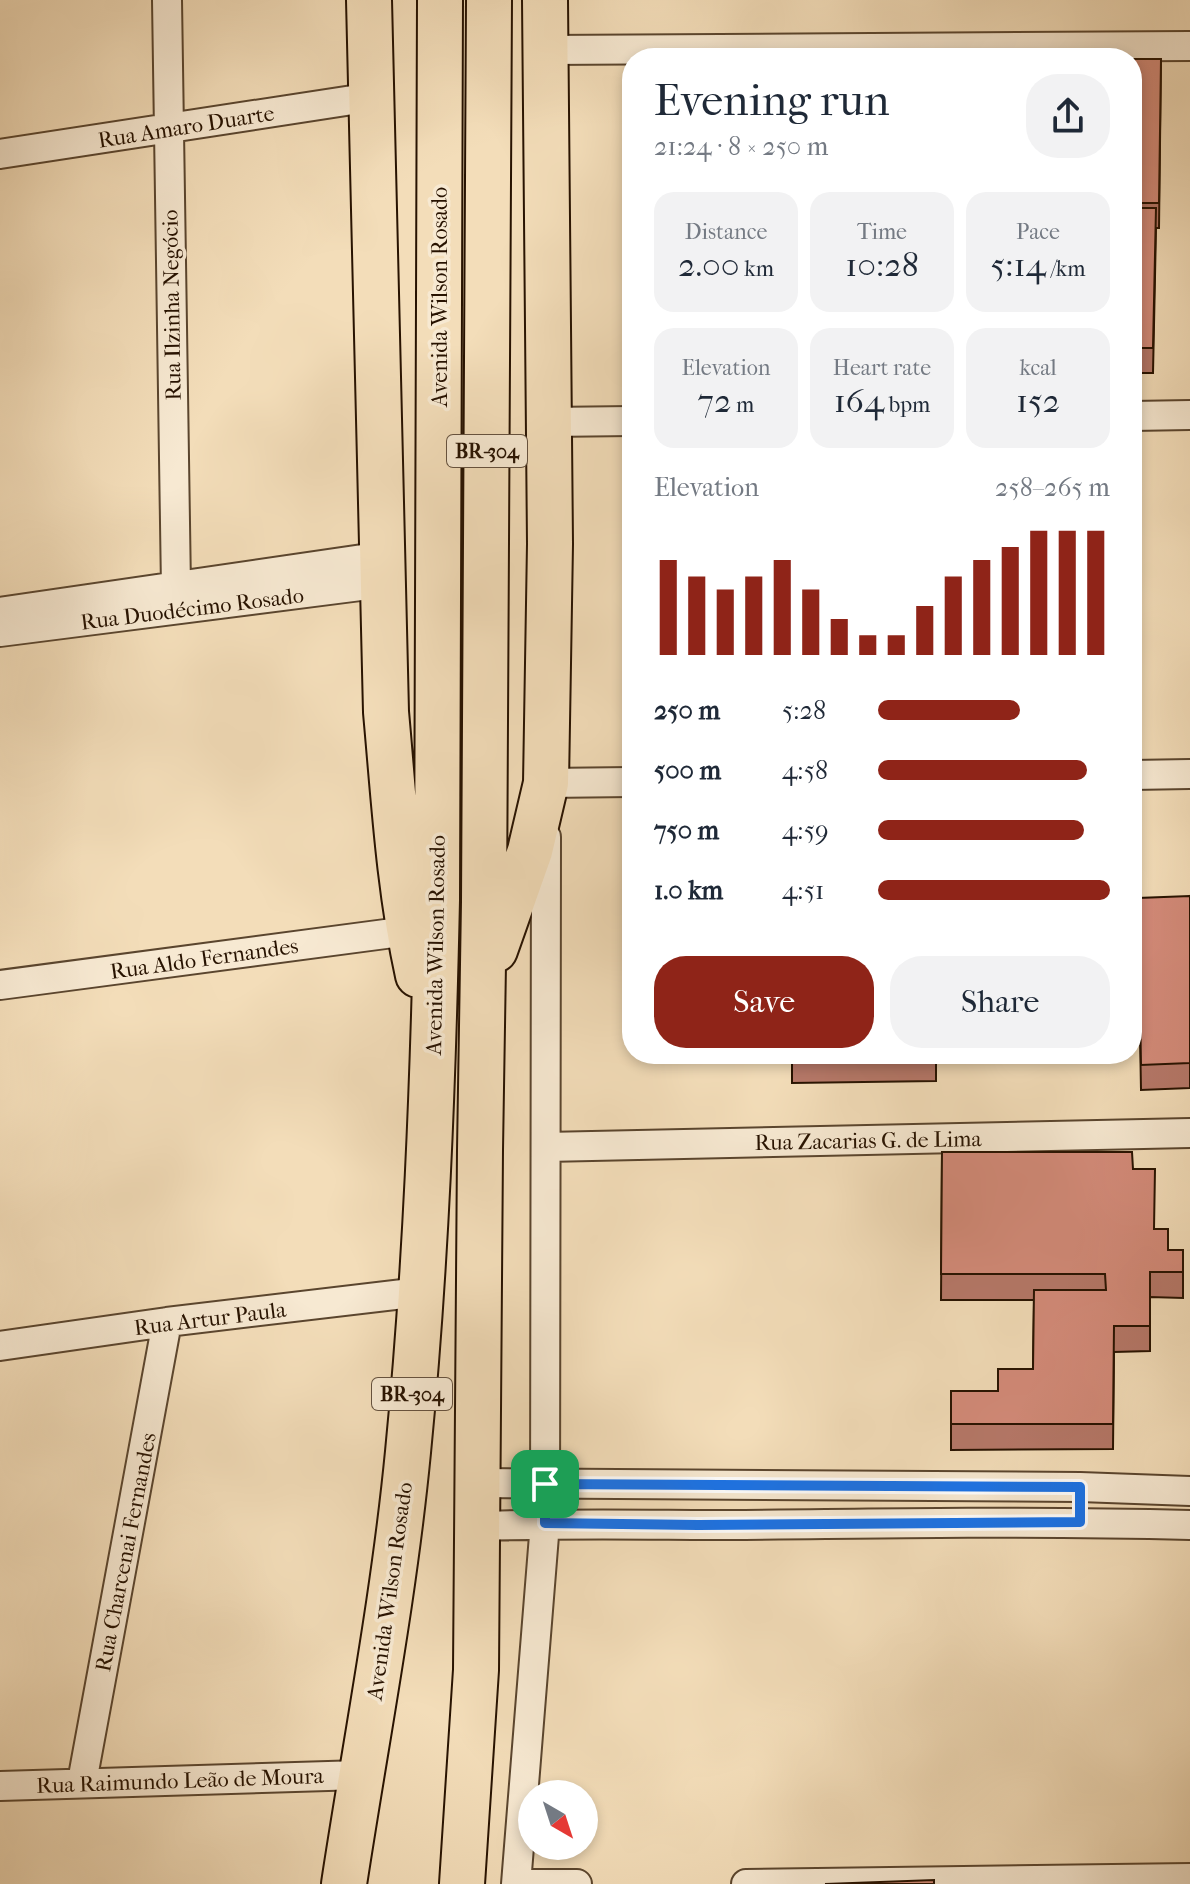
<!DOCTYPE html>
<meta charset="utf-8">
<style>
body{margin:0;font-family:"IM FELL French Canon",serif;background:#f2f2f3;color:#1f2937;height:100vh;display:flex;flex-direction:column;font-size:30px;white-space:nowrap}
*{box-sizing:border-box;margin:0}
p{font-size:26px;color:#747a83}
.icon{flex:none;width:44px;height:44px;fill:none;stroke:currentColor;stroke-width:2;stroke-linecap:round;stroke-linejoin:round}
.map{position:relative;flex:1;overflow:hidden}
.details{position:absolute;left:622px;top:48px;width:520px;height:1016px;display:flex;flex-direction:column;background:#fff;border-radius:32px;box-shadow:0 4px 12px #0003}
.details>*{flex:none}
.needle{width:52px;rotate:141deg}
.tools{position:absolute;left:518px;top:1780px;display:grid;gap:16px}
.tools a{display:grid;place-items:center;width:80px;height:80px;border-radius:50%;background:#fff;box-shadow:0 4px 12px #0003;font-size:40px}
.pin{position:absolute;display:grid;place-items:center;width:68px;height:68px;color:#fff;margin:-34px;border-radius:16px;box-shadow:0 4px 12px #0006}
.round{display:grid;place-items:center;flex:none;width:84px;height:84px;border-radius:32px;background:#f2f2f3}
.summary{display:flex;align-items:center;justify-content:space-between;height:136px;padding:0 32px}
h1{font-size:44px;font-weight:600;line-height:60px}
.stats{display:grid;grid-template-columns:repeat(3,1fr);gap:12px;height:136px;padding:8px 32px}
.stats div{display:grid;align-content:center;border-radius:20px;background:#f2f2f3;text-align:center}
.stats b{font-size:34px;font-weight:600}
.stats small{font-size:22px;font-weight:400}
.stats p{font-size:22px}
.chart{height:224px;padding:16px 32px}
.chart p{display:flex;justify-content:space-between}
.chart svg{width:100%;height:144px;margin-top:8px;stroke:#8f2418;stroke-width:6}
.button{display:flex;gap:16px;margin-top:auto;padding:16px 32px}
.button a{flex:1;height:92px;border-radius:32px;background:#8f2418;color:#fff;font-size:32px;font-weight:600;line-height:92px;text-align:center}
.button a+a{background:#f2f2f3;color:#1f2937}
ul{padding:0 32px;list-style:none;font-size:26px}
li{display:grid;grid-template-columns:128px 96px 1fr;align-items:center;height:60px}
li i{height:20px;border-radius:10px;background:#8f2418}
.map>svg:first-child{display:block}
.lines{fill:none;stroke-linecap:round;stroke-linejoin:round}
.street-casing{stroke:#5a452e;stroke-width:32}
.highway-casing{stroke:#271200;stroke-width:48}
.street{stroke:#f7e9d2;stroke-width:28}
.highway{stroke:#f3ddb9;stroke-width:44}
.wall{fill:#b67869;stroke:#271200;stroke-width:2}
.building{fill:#d48b7a;stroke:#271200;stroke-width:2}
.route-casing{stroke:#fff;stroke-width:16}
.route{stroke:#1a73e8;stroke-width:10}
.labels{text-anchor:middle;stroke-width:7;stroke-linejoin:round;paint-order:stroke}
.shield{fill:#f7e9d2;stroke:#65523f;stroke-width:2}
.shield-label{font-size:20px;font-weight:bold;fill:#271200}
.street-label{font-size:22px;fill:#271200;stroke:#f7e9d2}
</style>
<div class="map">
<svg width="1190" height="1884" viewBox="0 0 1190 1884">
<rect width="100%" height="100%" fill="#f3ddb9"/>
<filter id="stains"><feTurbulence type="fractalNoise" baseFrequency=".0025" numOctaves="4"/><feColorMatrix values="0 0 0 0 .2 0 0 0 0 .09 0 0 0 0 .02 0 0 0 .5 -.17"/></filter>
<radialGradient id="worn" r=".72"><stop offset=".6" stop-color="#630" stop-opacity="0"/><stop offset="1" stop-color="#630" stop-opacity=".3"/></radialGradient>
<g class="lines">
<defs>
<path id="street" d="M 167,0 L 176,588 L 178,609
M 545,50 L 1190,46
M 0,154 L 372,97
M 1132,416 L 1190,415
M 548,422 L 632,421
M 0,612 L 383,556
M 0,632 L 384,583
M 1132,775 L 1190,774
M 546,796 L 546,783 L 632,782
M 0,985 L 408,931
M 546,1147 L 1190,1133
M 0,1346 L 167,1322 L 420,1292
M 477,1483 L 1080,1487 L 1190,1491
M 477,1526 C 566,1523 656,1525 745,1525 C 893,1523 1042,1521 1190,1525
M 82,1782 L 167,1322
M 0,1786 L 361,1775
M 516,1884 L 545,1523 L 546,837
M 516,1884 L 577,1884
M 746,1884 L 1190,1878"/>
<path id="highway" d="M 369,0 L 386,712 C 394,800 399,889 418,975
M 495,950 L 530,851 L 546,783 L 550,544 L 545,0
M 344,1884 C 366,1740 394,1597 408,1452 C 426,1269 433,1084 437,900 L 440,0
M 462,1884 L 476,1670 L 480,1150 L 484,902 L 489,0"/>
</defs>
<use href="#street" class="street-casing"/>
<use href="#highway" class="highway-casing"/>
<use href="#street" class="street"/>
<use href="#highway" class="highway"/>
</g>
<path class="wall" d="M 1132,59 L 1161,59 L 1159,228 L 1156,228 L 1153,373 L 1132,373 Z
M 1190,896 L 1190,1088 L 1141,1090 L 1138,923 Z
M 792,1054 L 936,1054 L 936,1081 L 792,1083 Z
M 942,1152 L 1133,1169 L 1154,1229 L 1168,1250 L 1183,1250 L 1183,1298 L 1150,1297 L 1150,1351 L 1114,1352 L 1113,1449 L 951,1450 L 951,1391 L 998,1391 L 1033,1369 L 1034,1300 L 941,1300 Z"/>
<path class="building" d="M 1132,59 L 1161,59 L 1159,203 L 1132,203 Z
M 1132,208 L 1156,208 L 1153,348 L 1132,348 Z
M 1190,896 L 1190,1063 L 1141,1065 L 1138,898 Z
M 792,1054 L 936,1054 L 936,1056 L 792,1057 Z
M 942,1152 L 1132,1152 L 1133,1169 L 1155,1169 L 1154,1229 L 1168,1229 L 1168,1250 L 1183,1250 L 1183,1272 L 1150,1272 L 1150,1326 L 1114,1326 L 1113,1424 L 951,1424 L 951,1391 L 998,1391 L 998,1369 L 1033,1369 L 1034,1290 L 1106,1290 L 1105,1274 L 941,1274 Z
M 934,1880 L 934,1884 L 825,1884 Z"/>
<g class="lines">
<defs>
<path id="route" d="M 545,1484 L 1080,1487 L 1080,1522 L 698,1525 L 545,1523 Z"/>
</defs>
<use href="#route" class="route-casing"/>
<use href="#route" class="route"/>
</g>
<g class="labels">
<g class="shield">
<rect x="447" y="435" width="80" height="32" rx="6"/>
<rect x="372" y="1378" width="80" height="32" rx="6"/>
</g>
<g class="shield-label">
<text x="487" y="458">BR-304</text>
<text x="412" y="1401">BR-304</text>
</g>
<g class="street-label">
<text transform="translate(186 126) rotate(-9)" y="8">Rua Amaro Duarte</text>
<text transform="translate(439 297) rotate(-90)" y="8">Avenida Wilson Rosado</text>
<text transform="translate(171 305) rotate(-91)" y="8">Rua Ilzinha Negócio</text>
<text transform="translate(192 608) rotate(-7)" y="8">Rua Duodécimo Rosado</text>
<text transform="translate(435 945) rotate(-89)" y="8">Avenida Wilson Rosado</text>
<text transform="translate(204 958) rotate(-8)" y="8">Rua Aldo Fernandes</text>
<text transform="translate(868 1140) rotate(-1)" y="8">Rua Zacarias G. de Lima</text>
<text transform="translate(210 1318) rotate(-7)" y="8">Rua Artur Paula</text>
<text transform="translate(125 1552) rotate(-79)" y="8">Rua Charcenai Fernandes</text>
<text transform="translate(389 1591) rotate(-82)" y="8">Avenida Wilson Rosado</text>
<text transform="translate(180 1780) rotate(-2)" y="8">Rua Raimundo Leão de Moura</text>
</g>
</g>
<rect width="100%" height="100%" filter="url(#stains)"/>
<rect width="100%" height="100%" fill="url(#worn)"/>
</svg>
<div class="tools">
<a><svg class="needle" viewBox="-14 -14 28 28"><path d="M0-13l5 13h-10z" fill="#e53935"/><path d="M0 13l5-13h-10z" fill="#747a83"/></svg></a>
</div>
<div class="pin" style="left:545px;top:1484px;background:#1e9e55"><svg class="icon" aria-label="arrive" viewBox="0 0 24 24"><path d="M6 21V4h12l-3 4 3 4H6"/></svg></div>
<section class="details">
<div class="summary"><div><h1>Evening run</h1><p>21:24 · 8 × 250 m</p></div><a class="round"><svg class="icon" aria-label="share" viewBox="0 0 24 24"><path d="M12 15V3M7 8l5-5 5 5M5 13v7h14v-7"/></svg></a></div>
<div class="stats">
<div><p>Distance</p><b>2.00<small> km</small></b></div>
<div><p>Time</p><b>10:28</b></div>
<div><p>Pace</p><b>5:14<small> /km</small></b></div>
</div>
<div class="stats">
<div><p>Elevation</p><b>72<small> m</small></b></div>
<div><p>Heart rate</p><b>164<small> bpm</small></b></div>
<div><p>kcal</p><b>152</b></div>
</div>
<div class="chart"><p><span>Elevation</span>258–265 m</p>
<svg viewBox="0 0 160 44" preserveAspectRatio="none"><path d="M5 44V15M15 44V20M25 44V24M35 44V20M45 44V15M55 44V24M65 44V33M75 44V38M85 44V38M95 44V29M105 44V20M115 44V15M125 44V11M135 44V6M145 44V6M155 44V6"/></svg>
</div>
<ul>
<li><b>250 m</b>5:28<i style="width:61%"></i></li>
<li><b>500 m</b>4:58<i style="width:90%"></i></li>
<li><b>750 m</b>4:59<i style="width:89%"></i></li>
<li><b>1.0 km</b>4:51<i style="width:100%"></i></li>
</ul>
<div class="button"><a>Save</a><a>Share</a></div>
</section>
</div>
